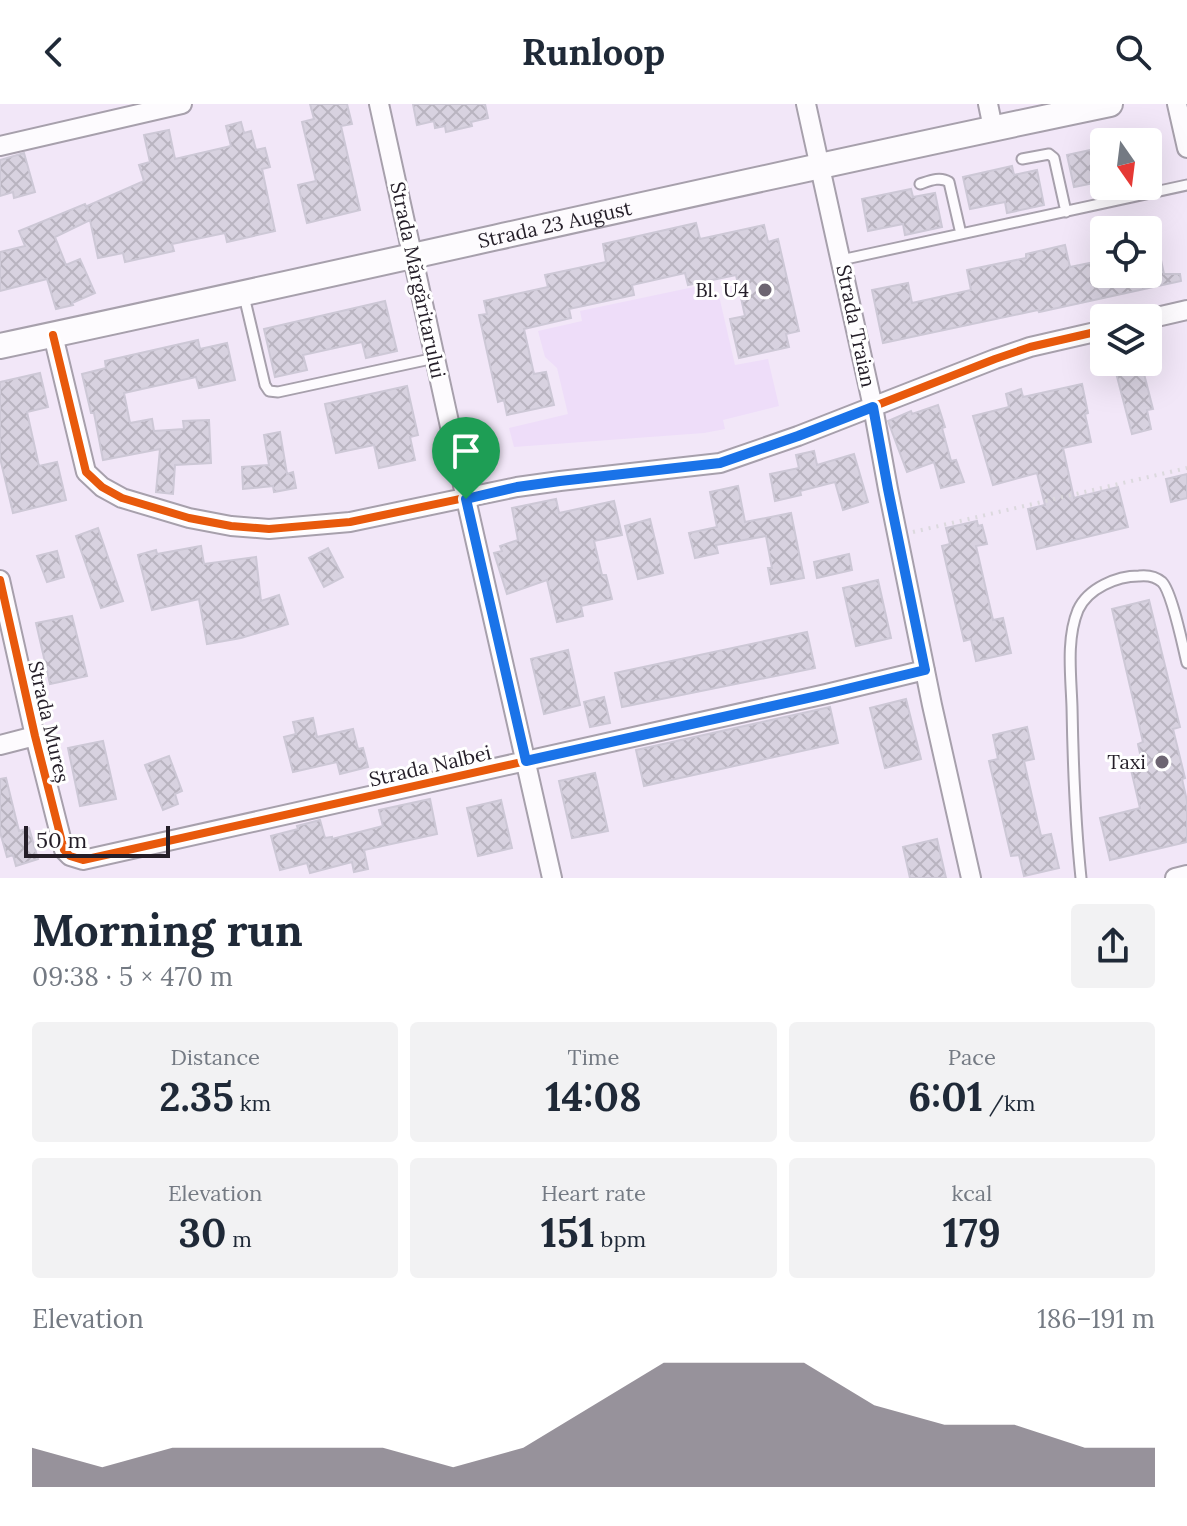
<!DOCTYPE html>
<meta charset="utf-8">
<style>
body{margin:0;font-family:Lora,serif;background:#f2f2f3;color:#1f2937;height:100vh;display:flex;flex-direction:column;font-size:30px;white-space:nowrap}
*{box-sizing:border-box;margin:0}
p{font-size:26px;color:#747a83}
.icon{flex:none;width:44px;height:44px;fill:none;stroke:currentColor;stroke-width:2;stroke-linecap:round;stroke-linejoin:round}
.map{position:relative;height:774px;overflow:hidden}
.panel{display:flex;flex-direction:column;background:#fff;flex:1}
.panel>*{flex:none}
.needle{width:52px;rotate:166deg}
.tools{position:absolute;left:1090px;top:24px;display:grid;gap:16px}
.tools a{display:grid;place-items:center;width:72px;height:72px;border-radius:8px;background:#fff;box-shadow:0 8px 32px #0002;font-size:40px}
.scale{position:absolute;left:24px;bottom:20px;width:146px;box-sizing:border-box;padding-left:8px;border:4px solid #241e28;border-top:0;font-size:22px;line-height:28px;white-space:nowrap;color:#241e28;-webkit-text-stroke:6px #fff;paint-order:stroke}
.pin{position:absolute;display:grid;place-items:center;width:68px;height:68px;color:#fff;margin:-82px -34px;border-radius:50% 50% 50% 0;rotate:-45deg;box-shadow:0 0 8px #0007}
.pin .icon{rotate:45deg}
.round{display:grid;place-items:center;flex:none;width:84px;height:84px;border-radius:8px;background:#f2f2f3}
.summary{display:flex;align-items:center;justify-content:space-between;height:136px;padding:0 32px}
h1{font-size:44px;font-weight:800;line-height:60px}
.stats{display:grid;grid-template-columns:repeat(3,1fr);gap:12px;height:136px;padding:8px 32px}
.stats div{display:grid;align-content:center;border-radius:8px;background:#f2f2f3;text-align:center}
.stats b{font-size:40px;font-weight:800}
.stats small{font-size:22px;font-weight:400}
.stats p{font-size:22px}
.chart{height:224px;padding:16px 32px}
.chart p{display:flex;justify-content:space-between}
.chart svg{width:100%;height:144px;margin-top:8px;fill:#6c6471;opacity:.7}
header{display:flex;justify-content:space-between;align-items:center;height:104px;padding:0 32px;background:#fff;font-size:36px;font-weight:800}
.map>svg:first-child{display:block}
.built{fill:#eeddf9}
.building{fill:url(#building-cross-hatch);stroke:#cdc8d6;stroke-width:2}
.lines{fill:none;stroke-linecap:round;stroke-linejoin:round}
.service-casing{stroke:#a7a0ac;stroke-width:13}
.minor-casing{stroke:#a7a0ac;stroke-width:22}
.secondary-casing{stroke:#a7a0ac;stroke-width:28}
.path{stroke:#dcd9de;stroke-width:4;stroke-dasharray:2 6;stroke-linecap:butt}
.service{stroke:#fdfbfe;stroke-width:9}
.minor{stroke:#fdfbfe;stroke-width:18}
.secondary{stroke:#fdfbfe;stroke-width:24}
.cycleway-casing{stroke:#fff;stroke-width:13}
.cycleway{stroke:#e8590c;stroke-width:8}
.route-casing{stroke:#fff;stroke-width:16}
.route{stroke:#1a73e8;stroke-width:10}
.poi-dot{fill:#6c6471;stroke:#fff;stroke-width:3}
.labels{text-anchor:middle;stroke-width:6;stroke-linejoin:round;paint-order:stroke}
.street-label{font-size:20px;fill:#241e28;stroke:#fff}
.poi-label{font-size:20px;fill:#241e28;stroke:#fff;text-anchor:end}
</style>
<header><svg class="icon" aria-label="back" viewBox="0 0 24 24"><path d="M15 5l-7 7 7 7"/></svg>Runloop<svg class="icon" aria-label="search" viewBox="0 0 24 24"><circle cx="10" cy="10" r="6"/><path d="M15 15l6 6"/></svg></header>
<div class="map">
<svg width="1187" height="774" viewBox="0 0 1187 774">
<defs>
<pattern id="building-cross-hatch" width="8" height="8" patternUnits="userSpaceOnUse" patternTransform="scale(2)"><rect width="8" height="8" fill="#d8d2e0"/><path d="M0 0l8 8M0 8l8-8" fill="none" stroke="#b9b4c0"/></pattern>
</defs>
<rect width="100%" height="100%" fill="#f2e7f8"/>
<path class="built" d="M 708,180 L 720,196 L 735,261 L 768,255 L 779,302 L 723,316 L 725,325 L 704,329 L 514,343 L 509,324 L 568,310 L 557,264 L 545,253 L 538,227 L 582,217 L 580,207 Z"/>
<path class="building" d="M 310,0 L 347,0 L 352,20 L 341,22 L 360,106 L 307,119 L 298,81 L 316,77 L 302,18 L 314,15 Z
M 413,0 L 485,0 L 488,14 L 471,18 L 472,22 L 446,28 L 445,22 L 435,24 L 434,17 L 417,21 Z
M 241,18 L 244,29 L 251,27 L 256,46 L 265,44 L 270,63 L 262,65 L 275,127 L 227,138 L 225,129 L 172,140 L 174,147 L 125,158 L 123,149 L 98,154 L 90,116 L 55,133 L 66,161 L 80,155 L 95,189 L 72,199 L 73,201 L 56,205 L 47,175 L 0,187 L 0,148 L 25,142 L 19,127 L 85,100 L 89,108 L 87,102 L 144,77 L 139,61 L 150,58 L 144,31 L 169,26 L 175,55 L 231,42 L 226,22 Z
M 1104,43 L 1104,77 L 1074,83 L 1067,51 Z
M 24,49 L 35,88 L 14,94 L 13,88 L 0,92 L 0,56 Z
M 1012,62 L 1014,71 L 1037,66 L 1044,101 L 1007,109 L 1005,98 L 970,105 L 963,73 Z
M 911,85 L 913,93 L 935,89 L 942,123 L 905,131 L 903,120 L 868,127 L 862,95 Z
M 696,119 L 700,135 L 764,121 L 768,138 L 778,135 L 799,227 L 786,230 L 789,243 L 739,254 L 730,215 L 745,212 L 736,171 L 688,181 L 685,169 L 632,181 L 634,191 L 569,205 L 571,214 L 524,225 L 534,270 L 546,268 L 554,301 L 507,311 L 504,296 L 498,298 L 479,211 L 487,210 L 484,197 L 548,183 L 545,171 L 606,158 L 603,140 Z
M 1155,128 L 1164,170 L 1180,170 L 1181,177 L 1039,208 L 1038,206 L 883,239 L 872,186 L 908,179 L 912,199 L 971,186 L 967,166 L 1026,154 L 1026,150 L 1065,141 L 1070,163 L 1104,156 L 1104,170 L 1148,170 L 1148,129 Z
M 385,197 L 397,247 L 366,254 L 362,238 L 303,251 L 307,266 L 275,273 L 264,225 Z
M 198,236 L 200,245 L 227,239 L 235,276 L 199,284 L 196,273 L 124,289 L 130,319 L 152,315 L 154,327 L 184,325 L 183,317 L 209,316 L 211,359 L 175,361 L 173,390 L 156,388 L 160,345 L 103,356 L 94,309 L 91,309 L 82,270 L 106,264 L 105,257 Z
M 1141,258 L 1153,305 L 1147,306 L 1151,325 L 1132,330 L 1115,265 Z
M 40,269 L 48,303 L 27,308 L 39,362 L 57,358 L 66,396 L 13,409 L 0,354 L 0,278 Z
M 1082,280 L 1088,309 L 1085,310 L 1091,338 L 1063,344 L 1074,394 L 1118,383 L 1128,423 L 1037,445 L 1028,405 L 1045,401 L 1037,369 L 993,381 L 973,312 L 1009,303 L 1006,290 L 1021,285 L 1023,293 Z
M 407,282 L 418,331 L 410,333 L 415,356 L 379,364 L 374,341 L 336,349 L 325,300 Z
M 938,301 L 945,323 L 942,324 L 951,357 L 956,356 L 964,378 L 941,384 L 934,358 L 907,368 L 888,317 L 911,307 L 912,310 Z
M 280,328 L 287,370 L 293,368 L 296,384 L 274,388 L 273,382 L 243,385 L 242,363 L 269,361 L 264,331 Z
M 814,347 L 817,361 L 854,350 L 868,398 L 843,406 L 835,378 L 800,387 L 801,391 L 775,397 L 770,370 L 799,364 L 796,351 Z
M 1187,370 L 1187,394 L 1171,398 L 1166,375 Z
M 738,382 L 745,418 L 791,409 L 804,474 L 771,480 L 768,464 L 772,464 L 766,432 L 716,441 L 718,449 L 695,454 L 689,429 L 717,423 L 710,388 Z
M 556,395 L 559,409 L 614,397 L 622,431 L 594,437 L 602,471 L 606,471 L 612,495 L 581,502 L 583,512 L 557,518 L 547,476 L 507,490 L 494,449 L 502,447 L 500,442 L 518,436 L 512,404 Z
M 650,415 L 663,469 L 638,475 L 625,422 Z
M 977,417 L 978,422 L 982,421 L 987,440 L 976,442 L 993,516 L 1003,514 L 1011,549 L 976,557 L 971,535 L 964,537 L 942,442 L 950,440 L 946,424 Z
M 98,424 L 123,497 L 101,504 L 76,432 Z
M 201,442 L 204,460 L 256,453 L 261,497 L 279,491 L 288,520 L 241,534 L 207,540 L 199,495 L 152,506 L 138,451 L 156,446 L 157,450 Z
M 328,444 L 343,473 L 324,483 L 309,454 Z
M 57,447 L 64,473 L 47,478 L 37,452 Z
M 849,450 L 852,466 L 817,474 L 814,458 Z
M 878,476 L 891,534 L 856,542 L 843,484 Z
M 1149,496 L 1180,623 L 1173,625 L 1185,674 L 1182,675 L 1187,697 L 1187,738 L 1110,756 L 1100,714 L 1140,704 L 1129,657 L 1141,654 L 1138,640 L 1143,638 L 1112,505 Z
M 72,512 L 87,572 L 50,580 L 36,519 Z
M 807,528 L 815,564 L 622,603 L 615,569 Z
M 568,546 L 580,601 L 544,610 L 531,555 Z
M 604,593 L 610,619 L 590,623 L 584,598 Z
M 906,595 L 921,655 L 885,664 L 870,604 Z
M 830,603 L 838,639 L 644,682 L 636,646 Z
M 313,614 L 317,633 L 353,625 L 358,645 L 363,644 L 368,663 L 340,670 L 337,658 L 293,668 L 284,633 L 296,630 L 293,618 Z
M 1027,623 L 1034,655 L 1024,657 L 1041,732 L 1051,730 L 1059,764 L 1024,772 L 1019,751 L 1011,752 L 989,657 L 998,655 L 993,631 Z
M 103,637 L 116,695 L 80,702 L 68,644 Z
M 169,652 L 182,687 L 175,690 L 178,700 L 163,706 L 145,661 Z
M 595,669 L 608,727 L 572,734 L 559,677 Z
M 6,674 L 19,727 L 29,724 L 38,755 L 16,762 L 13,751 L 7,753 L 0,728 L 0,675 Z
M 430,695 L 437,730 L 364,746 L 368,765 L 354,768 L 352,758 L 310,769 L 307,759 L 280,766 L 271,732 L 298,725 L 297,722 L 320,716 L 325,734 L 332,733 L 332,735 L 383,722 L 379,706 Z
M 501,696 L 512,744 L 478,752 L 467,704 Z
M 937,735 L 946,774 L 910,774 L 903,743 Z"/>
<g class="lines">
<defs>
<path id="service" d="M 1022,55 L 1049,50 L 1054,54 L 1066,108
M 920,80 C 929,77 940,72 949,78 L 961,130
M 841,156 L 1187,81
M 244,192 L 265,281 L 269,287 L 278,288 L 435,254
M 1081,774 C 1075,717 1073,660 1072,603 C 1071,572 1066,535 1078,506 C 1088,484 1117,472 1139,472 C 1148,471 1155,472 1162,478 C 1172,488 1183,543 1187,559"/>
<path id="minor" d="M 379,0 L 466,395 L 552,774
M 806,0 L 873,303 L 888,385 L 932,601 L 971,774
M 988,0 L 993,24
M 1177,0 L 1187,44
M 0,42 L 182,0
M 1148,215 L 1187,206
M 53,231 L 86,368 L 102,383 L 122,394 L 189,414 L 231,422 L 269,425 L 350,418 L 517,383 L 560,377 L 720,359 L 798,332 L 995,255 L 1030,243 L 1104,226
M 0,476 L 35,632 L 64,746 L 70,752 L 83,756 L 826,590 L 925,566
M 0,641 L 35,632
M 1175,774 L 1187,771"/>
<g id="secondary">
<path id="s1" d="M 0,242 C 371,163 740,77 1110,0"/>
</g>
</defs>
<use href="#service" class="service-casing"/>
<use href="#minor" class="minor-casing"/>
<use href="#secondary" class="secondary-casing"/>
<path class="path" d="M 913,428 L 1187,364"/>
<use href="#service" class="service"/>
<use href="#minor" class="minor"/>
<use href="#secondary" class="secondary"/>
<defs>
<path id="cycleway" d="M 53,231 L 86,368 L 102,383 L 122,394 L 189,414 L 231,422 L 269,425 L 350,418 L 517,383 L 560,377 L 720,359 L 798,332 L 995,255 L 1030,243 L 1104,226
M 0,476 L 35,632 L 64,746 L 70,752 L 83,756 L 826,590 L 925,566"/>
</defs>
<use href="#cycleway" class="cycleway-casing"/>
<use href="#cycleway" class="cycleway"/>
</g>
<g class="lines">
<defs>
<path id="route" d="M 873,303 L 888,385 L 925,566 L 826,590 L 526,657 L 466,395 L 517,383 L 560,377 L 720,359 L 798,332 Z"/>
</defs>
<use href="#route" class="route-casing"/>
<use href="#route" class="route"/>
</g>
<g class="poi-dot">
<circle cx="765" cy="186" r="8"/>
<circle cx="1162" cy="658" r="8"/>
</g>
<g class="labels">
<g class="street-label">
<text dy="7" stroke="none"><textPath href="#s1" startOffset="568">Strada 23 August</textPath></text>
<text transform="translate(418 176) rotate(78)" y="7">Strada Mărgăritarului</text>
<text transform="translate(856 222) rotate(78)" y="7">Strada Traian</text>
<text transform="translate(49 618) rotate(77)" y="7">Strada Mureș</text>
<text transform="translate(430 662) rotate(-13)" y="7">Strada Nalbei</text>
</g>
<g class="poi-label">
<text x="749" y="193">Bl. U4</text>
<text x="1146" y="665">Taxi</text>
</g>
</g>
</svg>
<div class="tools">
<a><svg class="needle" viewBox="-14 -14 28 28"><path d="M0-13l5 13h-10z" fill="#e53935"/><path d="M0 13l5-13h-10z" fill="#747a83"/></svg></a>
<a><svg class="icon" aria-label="locate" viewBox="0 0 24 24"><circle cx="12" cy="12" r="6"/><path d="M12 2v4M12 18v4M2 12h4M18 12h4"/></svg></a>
<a><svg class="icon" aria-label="layers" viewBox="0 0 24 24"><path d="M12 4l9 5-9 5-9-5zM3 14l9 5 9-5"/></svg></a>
</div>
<div class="scale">50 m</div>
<div class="pin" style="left:466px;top:395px;background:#1e9e55"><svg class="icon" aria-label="arrive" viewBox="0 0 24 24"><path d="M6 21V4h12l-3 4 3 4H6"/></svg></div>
</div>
<section class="panel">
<div class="summary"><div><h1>Morning run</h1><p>09:38 · 5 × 470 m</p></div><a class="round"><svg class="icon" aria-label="share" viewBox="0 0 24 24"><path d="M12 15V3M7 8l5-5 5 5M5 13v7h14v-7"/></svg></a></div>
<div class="stats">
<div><p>Distance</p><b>2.35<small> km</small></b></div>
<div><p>Time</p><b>14:08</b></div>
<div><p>Pace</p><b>6:01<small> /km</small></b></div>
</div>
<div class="stats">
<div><p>Elevation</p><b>30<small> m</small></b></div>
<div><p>Heart rate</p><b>151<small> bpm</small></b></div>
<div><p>kcal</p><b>179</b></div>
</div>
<div class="chart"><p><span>Elevation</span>186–191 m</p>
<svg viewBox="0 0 160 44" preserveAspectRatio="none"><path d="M0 44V32L10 38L20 32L30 32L40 32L50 32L60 38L70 32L80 19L90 6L100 6L110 6L120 19L130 25L140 25L150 32L160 32V44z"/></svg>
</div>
</section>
